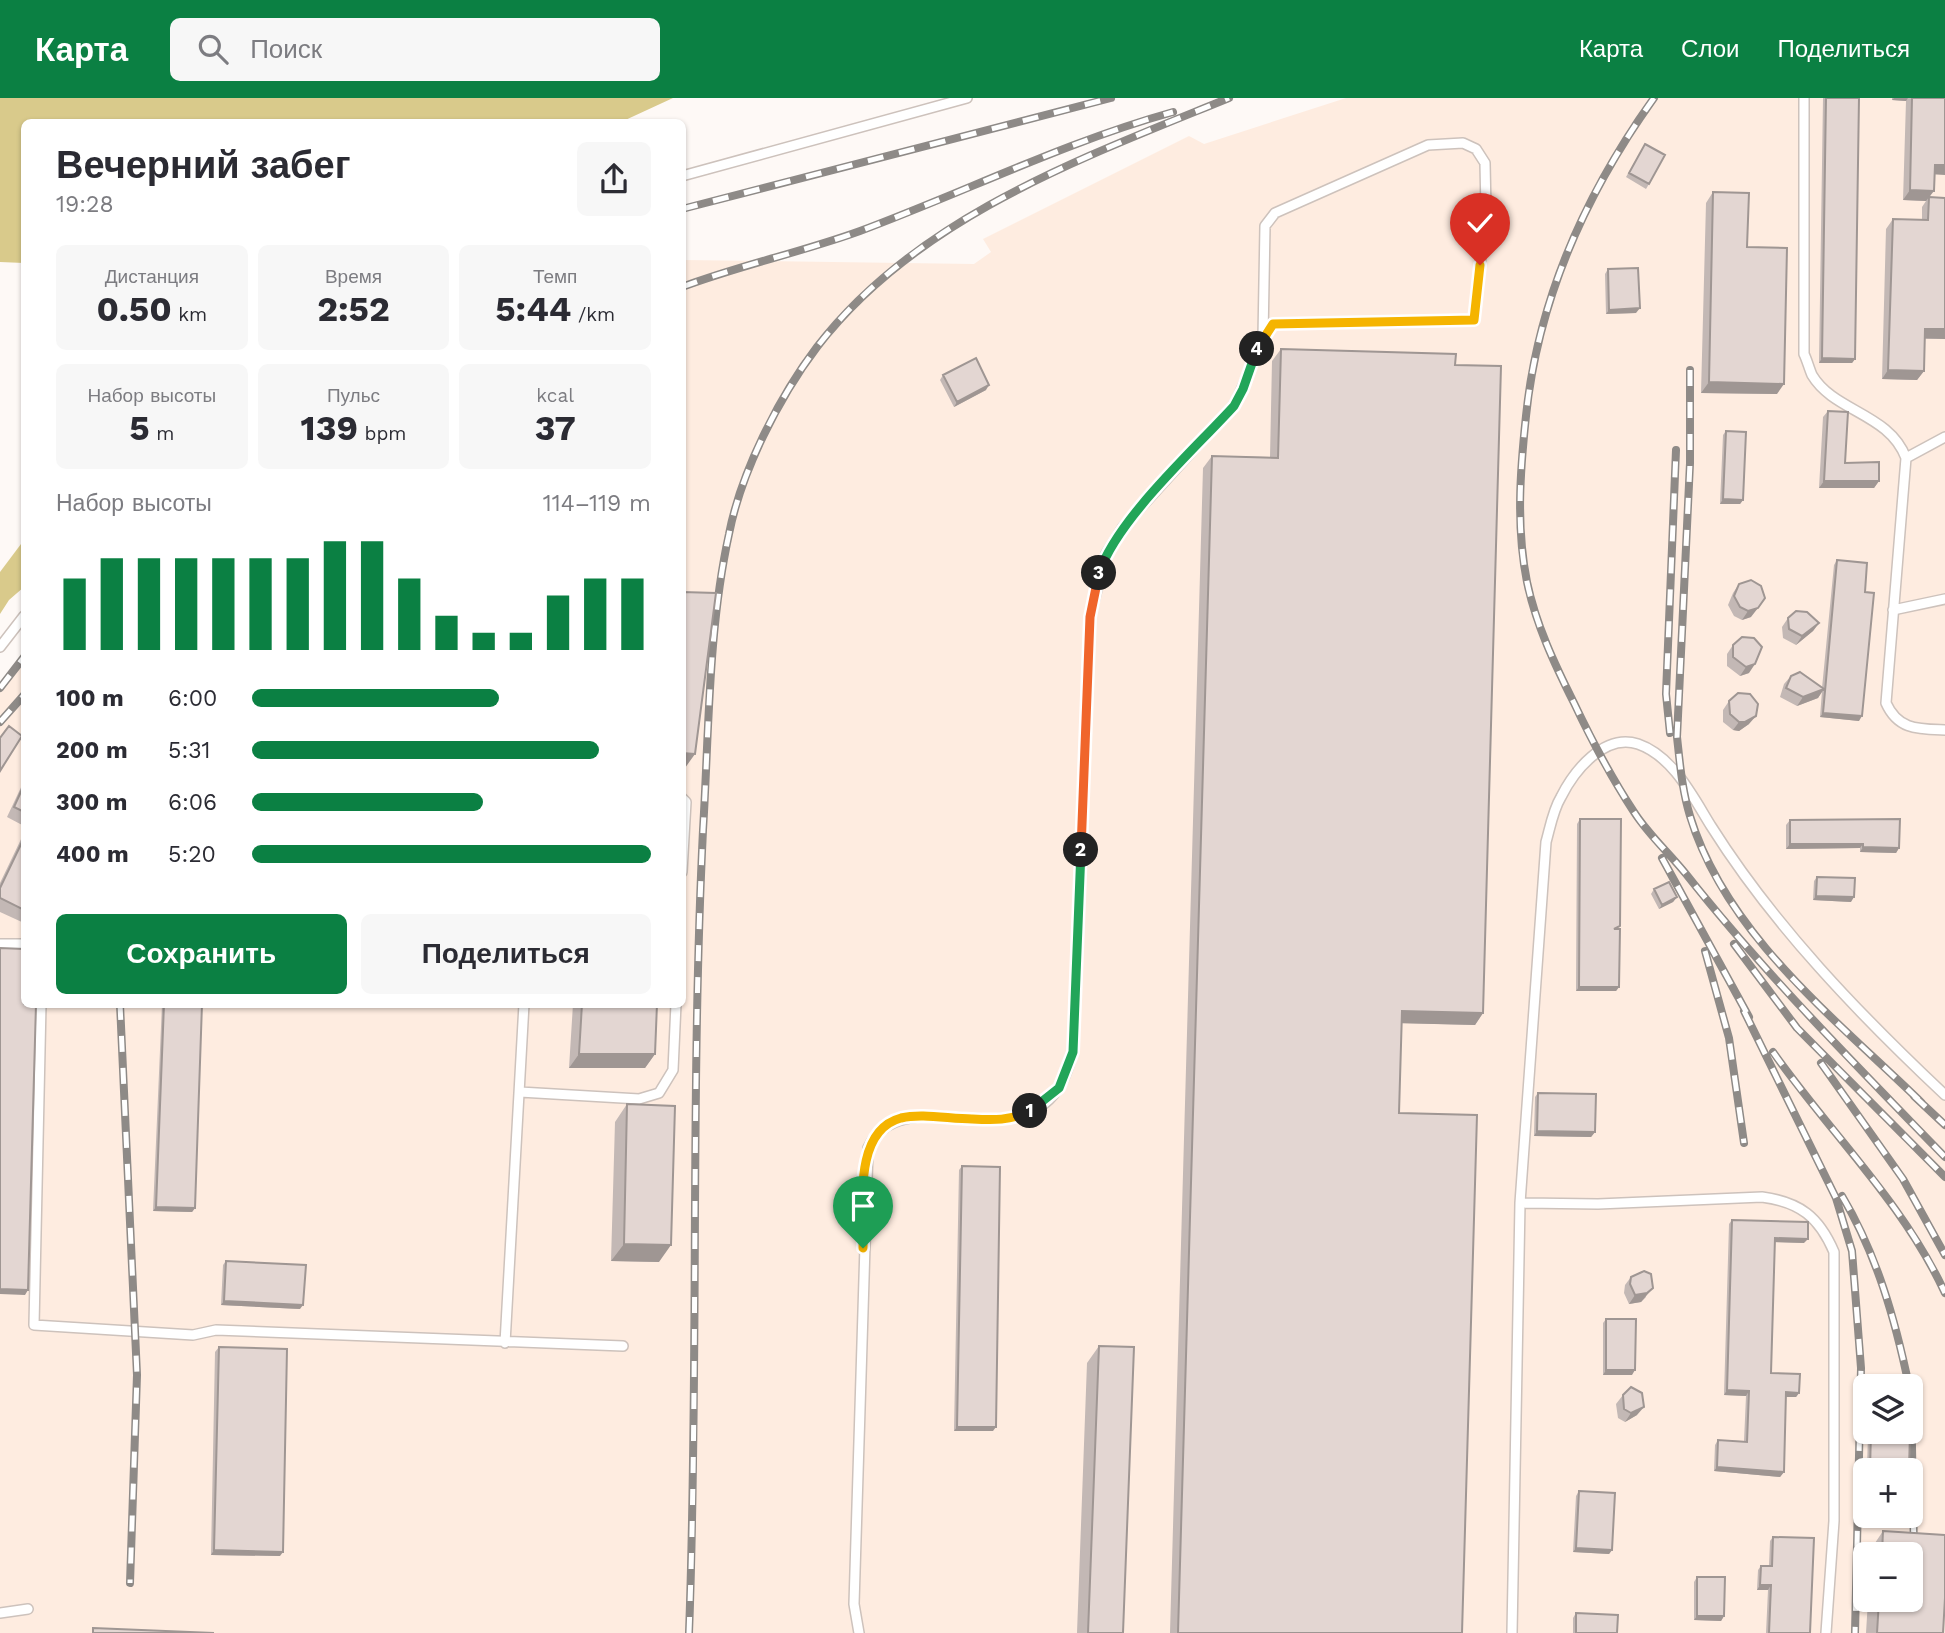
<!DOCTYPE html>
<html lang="ru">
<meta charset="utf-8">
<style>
body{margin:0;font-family:"Work Sans",sans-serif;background:#f7f7f7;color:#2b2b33;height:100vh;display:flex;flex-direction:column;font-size:26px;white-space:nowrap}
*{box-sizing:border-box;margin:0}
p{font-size:23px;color:#7c7c81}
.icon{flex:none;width:38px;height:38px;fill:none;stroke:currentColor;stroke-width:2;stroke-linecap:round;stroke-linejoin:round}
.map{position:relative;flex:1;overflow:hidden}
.side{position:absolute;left:21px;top:21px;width:665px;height:889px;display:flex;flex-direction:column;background:#fff;border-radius:10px;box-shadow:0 2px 5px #0004}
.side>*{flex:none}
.tools{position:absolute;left:1853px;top:1276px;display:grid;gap:14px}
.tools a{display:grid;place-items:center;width:70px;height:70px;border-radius:10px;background:#fff;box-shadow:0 2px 5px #0004;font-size:35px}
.pin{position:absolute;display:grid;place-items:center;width:60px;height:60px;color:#fff;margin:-72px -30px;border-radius:50% 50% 50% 0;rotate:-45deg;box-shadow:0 0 7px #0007}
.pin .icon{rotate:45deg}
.km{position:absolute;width:35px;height:35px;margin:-18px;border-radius:50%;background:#222;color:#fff;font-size:19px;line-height:35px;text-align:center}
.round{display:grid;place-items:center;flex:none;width:74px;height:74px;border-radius:10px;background:#f7f7f7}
.summary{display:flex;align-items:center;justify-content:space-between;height:119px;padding:0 35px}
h1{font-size:38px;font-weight:700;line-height:52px}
.metrics{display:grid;grid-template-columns:repeat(3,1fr);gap:10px;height:119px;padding:7px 35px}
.metrics div{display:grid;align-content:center;border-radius:10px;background:#f7f7f7;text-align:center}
.metrics b{font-size:35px;font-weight:700}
.metrics small{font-size:19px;font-weight:400}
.metrics p{font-size:19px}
.chart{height:196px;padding:14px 35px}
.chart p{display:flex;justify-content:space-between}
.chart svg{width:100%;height:126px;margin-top:7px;stroke:#0b8043;stroke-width:6}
.action{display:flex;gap:14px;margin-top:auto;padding:14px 35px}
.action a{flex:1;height:80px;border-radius:10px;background:#0b8043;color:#fff;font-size:28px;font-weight:700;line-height:80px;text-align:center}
.action a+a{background:#f7f7f7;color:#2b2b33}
ul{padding:0 35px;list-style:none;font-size:23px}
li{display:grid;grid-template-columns:112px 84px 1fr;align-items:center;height:52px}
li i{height:18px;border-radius:9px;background:#0b8043}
header{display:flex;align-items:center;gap:42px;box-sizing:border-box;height:98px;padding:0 35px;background:#0b8043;color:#fff}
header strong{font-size:33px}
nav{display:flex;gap:38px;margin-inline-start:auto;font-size:24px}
.search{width:490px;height:63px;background:#f7f7f7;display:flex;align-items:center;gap:18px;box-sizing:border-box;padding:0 24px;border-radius:10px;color:#7c7c81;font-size:26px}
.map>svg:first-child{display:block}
.built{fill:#feece0;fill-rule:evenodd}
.green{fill:#d9ca8b}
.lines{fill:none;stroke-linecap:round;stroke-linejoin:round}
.service-casing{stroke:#cdc2bc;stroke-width:12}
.service{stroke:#fff;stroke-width:9}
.rail-casing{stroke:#8e8a87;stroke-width:8}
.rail{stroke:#fff;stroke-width:5;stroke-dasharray:16;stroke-linecap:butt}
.wall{fill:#c3b8b5}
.shaded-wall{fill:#9f9693}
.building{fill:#e3d6d2;stroke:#9f9693;stroke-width:2}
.split-1-casing{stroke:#fff;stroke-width:14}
.split-2-casing{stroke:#fff;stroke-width:14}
.split-3-casing{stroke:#fff;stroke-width:14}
.split-4-casing{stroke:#fff;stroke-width:14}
.split-5-casing{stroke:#fff;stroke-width:14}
.split-1{stroke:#f5b400;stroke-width:9}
.split-2{stroke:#22a559;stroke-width:9}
.split-3{stroke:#f0652b;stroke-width:9}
.split-4{stroke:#22a559;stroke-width:9}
.split-5{stroke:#f5b400;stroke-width:9}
</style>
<header>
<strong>Карта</strong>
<div class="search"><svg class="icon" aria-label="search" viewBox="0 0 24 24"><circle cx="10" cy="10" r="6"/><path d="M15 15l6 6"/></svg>Поиск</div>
<nav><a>Карта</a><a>Слои</a><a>Поделиться</a></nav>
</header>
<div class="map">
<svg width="1945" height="1535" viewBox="0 0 1945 1535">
<rect width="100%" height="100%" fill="#fef9f6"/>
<path class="built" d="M 1346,0 L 1945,0 L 1945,1535 L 0,1535 L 0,593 L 24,561 L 24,906 L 682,906 L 683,162 L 974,166 L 991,154 L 983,141 L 1189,38 L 1204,46 ZM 1866,1288 L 1911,1288 L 1911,1334 L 1866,1334 ZM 1866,1372 L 1911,1372 L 1911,1418 L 1866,1418 ZM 1866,1456 L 1911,1456 L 1911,1502 L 1866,1502 Z"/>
<path class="green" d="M 0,0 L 673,0 L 621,24 L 24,24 L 24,165 L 0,164 Z
M 24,442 L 24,489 L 9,502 L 0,516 L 0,474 Z"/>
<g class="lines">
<defs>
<path id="service" d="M 1804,0 L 1804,256 C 1807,262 1809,270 1812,277 C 1834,314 1889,315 1906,360 L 1886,605 C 1898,632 1918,631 1945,632
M 682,78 L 967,0
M 1906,360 L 1945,339
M 1893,512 L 1945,501
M 0,549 L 24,518
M 682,700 L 686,704 L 682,774
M 0,846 L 24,846
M 41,906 L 34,1227 L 193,1237 L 216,1232 L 623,1248
M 520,994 L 639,1001 L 659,995 L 673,972 L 676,906
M 1520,1105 L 1598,1106 L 1762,1099 C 1800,1104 1819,1119 1834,1154 L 1834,1423 L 1826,1535
M 505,1245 L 524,906
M 0,1515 L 28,1511
M 859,1535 L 854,1506 L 868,1050 C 902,978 1020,1064 1062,984 C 1067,975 1070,964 1073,954 L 1090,519 L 1106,456 L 1123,429 L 1233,308 C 1249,281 1254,252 1273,226 L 1474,222 L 1486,112 L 1485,65 L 1476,51 L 1463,45 L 1428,47 L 1275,115 L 1265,128 L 1263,239
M 1512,1535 L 1520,1105 L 1546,744 C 1550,730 1553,712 1561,699 C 1574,673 1604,635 1638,646 C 1673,658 1693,699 1711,728 C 1774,828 1859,916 1945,997"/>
</defs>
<use href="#service" class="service-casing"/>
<use href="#service" class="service"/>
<defs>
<path id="rail" d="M 1654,0 C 1586,95 1538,201 1526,318 C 1520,374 1516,429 1527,484 C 1536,527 1555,567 1574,605 C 1592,643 1611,679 1634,714 C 1648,736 1669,755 1686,776 C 1765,876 1856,967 1945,1059
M 682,111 L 1111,0
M 682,189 C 741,167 802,154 860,133 C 965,94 1065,44 1173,14
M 1690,272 L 1690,365 L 1677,639 C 1680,666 1682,692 1690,718 C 1726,837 1837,922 1922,1005
M 0,590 L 24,559
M 0,624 L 24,597
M 1670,635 L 1666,596 L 1676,352
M 1662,760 L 1749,919
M 1734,846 L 1797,930 L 1945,1079
M 1705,853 L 1729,940 L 1744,1045
M 120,906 L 137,1277 L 130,1485
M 1744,913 L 1836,1100 L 1852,1153 L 1861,1270 L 1855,1535
M 1773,954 C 1830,1035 1903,1104 1945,1195
M 1821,965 L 1903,1081 L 1945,1157
M 1914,998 L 1945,1027
M 1842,1098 C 1877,1157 1895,1221 1909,1288
M 1911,1297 L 1914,1453
M 689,1535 C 699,1268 690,999 703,732 C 709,634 708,532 729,436 C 741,374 779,299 817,249 C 917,119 1082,60 1229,0"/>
</defs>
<use href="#rail" class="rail-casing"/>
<use href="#rail" class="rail"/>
</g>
<path class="wall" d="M 1823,0 L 1859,0 L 1855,261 L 1852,265 L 1819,265 Z
M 1892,0 L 1945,0 L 1935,76 L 1930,99 L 1945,100 L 1945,241 L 1925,241 L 1924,273 L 1917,282 L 1882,281 L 1886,131 L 1893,121 L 1922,122 L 1922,109 L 1926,103 L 1903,102 L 1906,3 L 1892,2 Z
M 1645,46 L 1649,86 L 1646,91 L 1626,79 Z
M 1713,94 L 1747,149 L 1777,296 L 1701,295 L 1706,105 Z
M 1608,171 L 1636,215 L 1606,216 L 1605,176 Z
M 1281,251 L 1455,267 L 1483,915 L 1475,927 L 1401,925 L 1399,1015 L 1462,1535 L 1170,1535 L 1203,370 L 1212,358 L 1270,359 L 1272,263 Z
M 943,277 L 986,292 L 954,309 L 940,282 Z
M 1828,313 L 1845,365 L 1879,383 L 1874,390 L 1819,390 L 1823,319 Z
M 1726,333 L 1743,402 L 1740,406 L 1720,406 L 1723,337 Z
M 1837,462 L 1865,494 L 1859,623 L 1820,619 L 1822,593 L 1818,600 L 1797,608 L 1780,599 L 1784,586 L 1791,578 L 1822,590 L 1834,467 Z
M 1739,486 L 1751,519 L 1742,522 L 1734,518 L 1728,507 L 1733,495 Z
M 1788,520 L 1819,525 L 1813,533 L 1796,547 L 1783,540 L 1782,529 Z
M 1733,547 L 1749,575 L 1740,578 L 1727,568 L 1727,556 Z
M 1729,603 L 1749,626 L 1739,633 L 1733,632 L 1723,624 L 1723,612 Z
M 24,683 L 24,728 L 7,719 Z
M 1580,721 L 1618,831 L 1619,889 L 1616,893 L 1576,893 L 1577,726 Z
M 1790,722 L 1899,750 L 1896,755 L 1860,754 L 1860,750 L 1786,751 L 1786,727 Z
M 24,735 L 24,825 L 0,814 L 0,785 Z
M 1817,779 L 1851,804 L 1813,802 L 1814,783 Z
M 1654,791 L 1677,799 L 1673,804 L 1659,811 L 1651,796 Z
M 162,906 L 202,906 L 195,1110 L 192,1114 L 153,1113 Z
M 573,906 L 657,906 L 655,956 L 645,970 L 569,970 Z
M 1538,995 L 1595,1034 L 1591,1039 L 1534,1038 L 1535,999 Z
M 627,1006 L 659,1164 L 611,1163 L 615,1024 Z
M 962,1068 L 993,1333 L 954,1333 L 959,1072 Z
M 1732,1122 L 1804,1145 L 1775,1144 L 1771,1275 L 1799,1295 L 1796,1299 L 1786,1299 L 1784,1374 L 1780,1379 L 1714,1373 L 1715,1347 L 1718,1342 L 1744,1343 L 1746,1298 L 1724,1297 L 1729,1126 Z
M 226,1163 L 300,1211 L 221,1207 L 223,1167 Z
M 1631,1179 L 1646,1199 L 1641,1204 L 1629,1206 L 1624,1195 L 1625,1187 Z
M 1606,1221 L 1632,1277 L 1603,1277 L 1603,1225 Z
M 1099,1248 L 1123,1535 L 1077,1535 L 1087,1265 Z
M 219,1249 L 280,1458 L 211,1457 L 215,1254 Z
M 1623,1297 L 1637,1317 L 1625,1324 L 1618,1320 L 1616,1306 Z
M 1868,1334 L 1910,1334 L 1909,1372 L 1867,1372 Z
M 1579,1393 L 1612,1452 L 1609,1456 L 1573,1454 L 1576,1398 Z
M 1883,1433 L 1945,1437 L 1945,1500 L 1943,1535 L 1866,1535 L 1868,1502 L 1911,1502 L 1911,1456 L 1871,1456 L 1871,1451 Z
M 1773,1439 L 1810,1535 L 1766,1535 L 1768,1492 L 1757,1492 L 1758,1472 L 1761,1468 L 1769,1468 L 1770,1443 Z
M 1697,1479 L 1724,1518 L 1721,1523 L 1694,1522 L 1694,1484 Z
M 1576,1515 L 1617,1535 L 1573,1535 L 1573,1520 Z"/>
<path class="shaded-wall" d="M 1894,0 L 1908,0 L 1906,3 L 1892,2 Z
M 1935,67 L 1945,67 L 1945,77 L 1928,76 Z
M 1910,92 L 1934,93 L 1926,103 L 1903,102 Z
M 1640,210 L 1636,215 L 1606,216 L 1609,212 Z
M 1925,231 L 1945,231 L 1945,241 L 1918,240 Z
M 1822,260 L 1855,261 L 1852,265 L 1819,265 Z
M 1888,272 L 1924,273 L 1917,282 L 1882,281 Z
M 1709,284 L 1784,286 L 1777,296 L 1701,295 Z
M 989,287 L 986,292 L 954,309 L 957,304 Z
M 1824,383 L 1879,383 L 1874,390 L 1819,390 Z
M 1723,401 L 1743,402 L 1740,406 L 1720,406 Z
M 1758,510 L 1751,519 L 1742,522 L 1748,513 Z
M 1819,525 L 1813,533 L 1796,547 L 1802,538 Z
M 1755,566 L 1749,575 L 1740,578 L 1746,569 Z
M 1824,591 L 1818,600 L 1797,608 L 1803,599 Z
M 1823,615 L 1862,618 L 1859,623 L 1820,619 Z
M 1756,618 L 1749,626 L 1739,633 L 1733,632 L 1739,624 Z
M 682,655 L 695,656 L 685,670 L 682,670 Z
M 1790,746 L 1863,746 L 1860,750 L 1786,751 Z
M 1863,749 L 1899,750 L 1896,755 L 1860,754 Z
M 1816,798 L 1854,799 L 1851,804 L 1813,802 Z
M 1677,799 L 1673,804 L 1659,811 L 1662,807 Z
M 1579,889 L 1619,889 L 1616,893 L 1576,893 Z
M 67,906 L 109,906 L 107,909 L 66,908 Z
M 1402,913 L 1483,915 L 1475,927 L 1393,925 Z
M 579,956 L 655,956 L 645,970 L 569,970 Z
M 1537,1033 L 1595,1034 L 1591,1039 L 1534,1038 Z
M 156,1109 L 195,1110 L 192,1114 L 153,1113 Z
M 1775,1140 L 1808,1141 L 1804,1145 L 1772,1144 Z
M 624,1146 L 671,1147 L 659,1164 L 611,1163 Z
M 1653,1190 L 1641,1204 L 1629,1206 L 1635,1197 Z
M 0,1191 L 28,1192 L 25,1197 L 0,1196 Z
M 224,1203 L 303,1207 L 300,1211 L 221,1207 Z
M 1606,1272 L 1635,1272 L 1632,1277 L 1603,1277 Z
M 1727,1292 L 1749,1293 L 1746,1298 L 1724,1297 Z
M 1786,1294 L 1799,1295 L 1796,1299 L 1783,1299 Z
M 1644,1309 L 1637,1317 L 1625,1324 L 1631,1315 Z
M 957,1329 L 996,1329 L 993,1333 L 954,1333 Z
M 1717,1369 L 1784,1374 L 1780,1379 L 1714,1373 Z
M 1867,1418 L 1907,1418 L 1905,1420 L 1866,1419 Z
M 1576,1450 L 1612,1452 L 1609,1456 L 1573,1454 Z
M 214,1452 L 283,1454 L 280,1458 L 211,1457 Z
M 1760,1487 L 1771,1487 L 1768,1492 L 1757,1492 Z
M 1697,1518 L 1724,1518 L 1721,1523 L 1694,1522 Z"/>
<path class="building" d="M 1826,0 L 1859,0 L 1855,261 L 1822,260 Z
M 1912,0 L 1945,0 L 1945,67 L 1935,67 L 1934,93 L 1910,92 Z
M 1645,46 L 1665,57 L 1649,86 L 1629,75 Z
M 1713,94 L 1749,95 L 1747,149 L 1787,150 L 1784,286 L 1709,284 Z
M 1929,99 L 1945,100 L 1945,231 L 1925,231 L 1924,273 L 1888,272 L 1893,121 L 1928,122 Z
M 1638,170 L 1640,210 L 1609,212 L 1608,171 Z
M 1281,251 L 1456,256 L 1455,267 L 1501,268 L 1483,915 L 1402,913 L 1399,1015 L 1477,1017 L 1462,1535 L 1178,1535 L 1212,358 L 1278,360 Z
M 976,260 L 989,287 L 957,304 L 943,277 Z
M 1828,313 L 1848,314 L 1845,365 L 1879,364 L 1879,383 L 1824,383 Z
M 1726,333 L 1746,334 L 1743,402 L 1723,401 Z
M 1837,462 L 1867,465 L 1865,494 L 1874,495 L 1862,618 L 1823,615 Z
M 1751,482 L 1761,488 L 1765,500 L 1758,510 L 1748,513 L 1740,509 L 1734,498 L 1739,486 Z
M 682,494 L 716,495 L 695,656 L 682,655 Z
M 1796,513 L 1807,514 L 1819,525 L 1802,538 L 1789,531 L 1788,520 Z
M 1742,539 L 1754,540 L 1762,549 L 1755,566 L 1746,569 L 1733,559 L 1733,547 Z
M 1800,574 L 1824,591 L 1803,599 L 1786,590 L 1791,578 Z
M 1738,595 L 1750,596 L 1758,606 L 1756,618 L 1745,624 L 1739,624 L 1730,616 L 1729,603 Z
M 9,628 L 22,638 L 0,673 L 0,640 Z
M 24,687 L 24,714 L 14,709 Z
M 1580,721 L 1621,721 L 1620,828 L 1614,831 L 1620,831 L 1619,889 L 1579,889 Z
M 1900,721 L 1899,750 L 1863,749 L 1863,746 L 1790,746 L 1790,722 Z
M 24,740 L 24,812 L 0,800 L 0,790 Z
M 1817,779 L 1855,780 L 1854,799 L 1816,798 Z
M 1669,784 L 1677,799 L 1662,807 L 1654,791 Z
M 0,850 L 24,851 L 24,906 L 36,906 L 28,1192 L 0,1191 Z
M 164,906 L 202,906 L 195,1110 L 156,1109 Z
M 582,906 L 657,906 L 655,956 L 579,956 Z
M 1538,995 L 1596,996 L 1595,1034 L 1537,1033 Z
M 627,1006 L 675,1008 L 671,1147 L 624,1146 Z
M 962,1068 L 1000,1069 L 996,1329 L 957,1329 Z
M 1732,1122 L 1808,1124 L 1808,1141 L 1775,1140 L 1771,1275 L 1800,1276 L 1799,1295 L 1786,1294 L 1784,1374 L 1717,1369 L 1718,1342 L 1747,1344 L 1749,1293 L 1727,1292 Z
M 226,1163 L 306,1167 L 303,1207 L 224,1203 Z
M 1644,1173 L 1651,1176 L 1653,1190 L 1647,1195 L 1635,1197 L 1630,1186 L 1631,1179 Z
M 1606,1221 L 1636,1221 L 1635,1272 L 1606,1272 Z
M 1099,1248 L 1134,1249 L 1123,1535 L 1088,1535 Z
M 219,1249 L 287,1251 L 283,1454 L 214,1452 Z
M 1631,1289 L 1642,1295 L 1644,1309 L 1631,1315 L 1624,1311 L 1623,1297 Z
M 1871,1334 L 1910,1334 L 1909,1372 L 1870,1372 Z
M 1579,1393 L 1615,1395 L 1612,1452 L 1576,1450 Z
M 1883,1433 L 1945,1437 L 1945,1500 L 1943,1535 L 1877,1535 L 1879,1502 L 1911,1502 L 1911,1456 L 1882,1456 Z
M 1773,1439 L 1814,1440 L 1810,1535 L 1769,1535 L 1771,1487 L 1760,1487 L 1761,1468 L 1772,1468 Z
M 1697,1479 L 1725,1479 L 1724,1518 L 1697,1518 Z
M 1576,1515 L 1618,1517 L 1617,1535 L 1576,1535 Z
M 93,1530 L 214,1535 L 93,1535 Z"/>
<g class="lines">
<defs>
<path id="split-1" d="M 863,1150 C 864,1111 852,1033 901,1020 C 922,1015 950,1021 972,1021 C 992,1022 1011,1023 1030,1013"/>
<path id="split-2" d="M 1030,1013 L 1059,990 L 1073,954 L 1081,752"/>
<path id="split-3" d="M 1081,752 L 1090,519 L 1099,475"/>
<path id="split-4" d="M 1099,475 C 1118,420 1193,353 1234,308 L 1243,291 L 1257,251"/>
<path id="split-5" d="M 1257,251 L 1273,226 L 1474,222 L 1480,167"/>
</defs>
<use href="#split-1" class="split-1-casing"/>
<use href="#split-2" class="split-2-casing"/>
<use href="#split-3" class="split-3-casing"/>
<use href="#split-4" class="split-4-casing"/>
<use href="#split-5" class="split-5-casing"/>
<use href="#split-1" class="split-1"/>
<use href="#split-2" class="split-2"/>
<use href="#split-3" class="split-3"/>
<use href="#split-4" class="split-4"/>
<use href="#split-5" class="split-5"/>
</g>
</svg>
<div class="tools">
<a><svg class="icon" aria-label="layers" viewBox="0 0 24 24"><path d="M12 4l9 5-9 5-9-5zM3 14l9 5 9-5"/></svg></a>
<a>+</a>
<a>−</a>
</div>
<div class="pin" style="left:863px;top:1150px;background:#1e9e55"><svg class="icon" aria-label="arrive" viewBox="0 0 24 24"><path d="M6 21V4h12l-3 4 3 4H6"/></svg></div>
<div class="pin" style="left:1480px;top:167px;background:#d93025"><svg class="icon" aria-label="check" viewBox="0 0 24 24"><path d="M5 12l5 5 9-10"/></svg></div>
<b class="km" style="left:1030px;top:1013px">1</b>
<b class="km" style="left:1081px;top:752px">2</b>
<b class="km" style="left:1099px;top:475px">3</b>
<b class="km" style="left:1257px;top:251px">4</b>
<section class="side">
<div class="summary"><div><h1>Вечерний забег</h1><p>19:28</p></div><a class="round"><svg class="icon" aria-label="share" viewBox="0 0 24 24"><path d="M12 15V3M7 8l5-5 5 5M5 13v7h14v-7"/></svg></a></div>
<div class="metrics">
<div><p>Дистанция</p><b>0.50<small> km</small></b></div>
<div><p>Время</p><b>2:52</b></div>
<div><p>Темп</p><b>5:44<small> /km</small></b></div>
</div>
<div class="metrics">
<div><p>Набор высоты</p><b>5<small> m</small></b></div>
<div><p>Пульс</p><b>139<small> bpm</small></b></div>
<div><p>kcal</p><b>37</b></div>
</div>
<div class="chart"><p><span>Набор высоты</span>114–119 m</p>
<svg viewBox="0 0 160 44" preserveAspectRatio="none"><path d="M5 44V19M15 44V12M25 44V12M35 44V12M45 44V12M55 44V12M65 44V12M75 44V6M85 44V6M95 44V19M105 44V32M115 44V38M125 44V38M135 44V25M145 44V19M155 44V19"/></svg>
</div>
<ul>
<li><b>100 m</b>6:00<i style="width:62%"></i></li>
<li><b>200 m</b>5:31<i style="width:87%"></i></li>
<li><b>300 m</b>6:06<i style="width:58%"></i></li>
<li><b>400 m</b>5:20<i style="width:100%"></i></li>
</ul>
<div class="action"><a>Сохранить</a><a>Поделиться</a></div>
</section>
</div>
